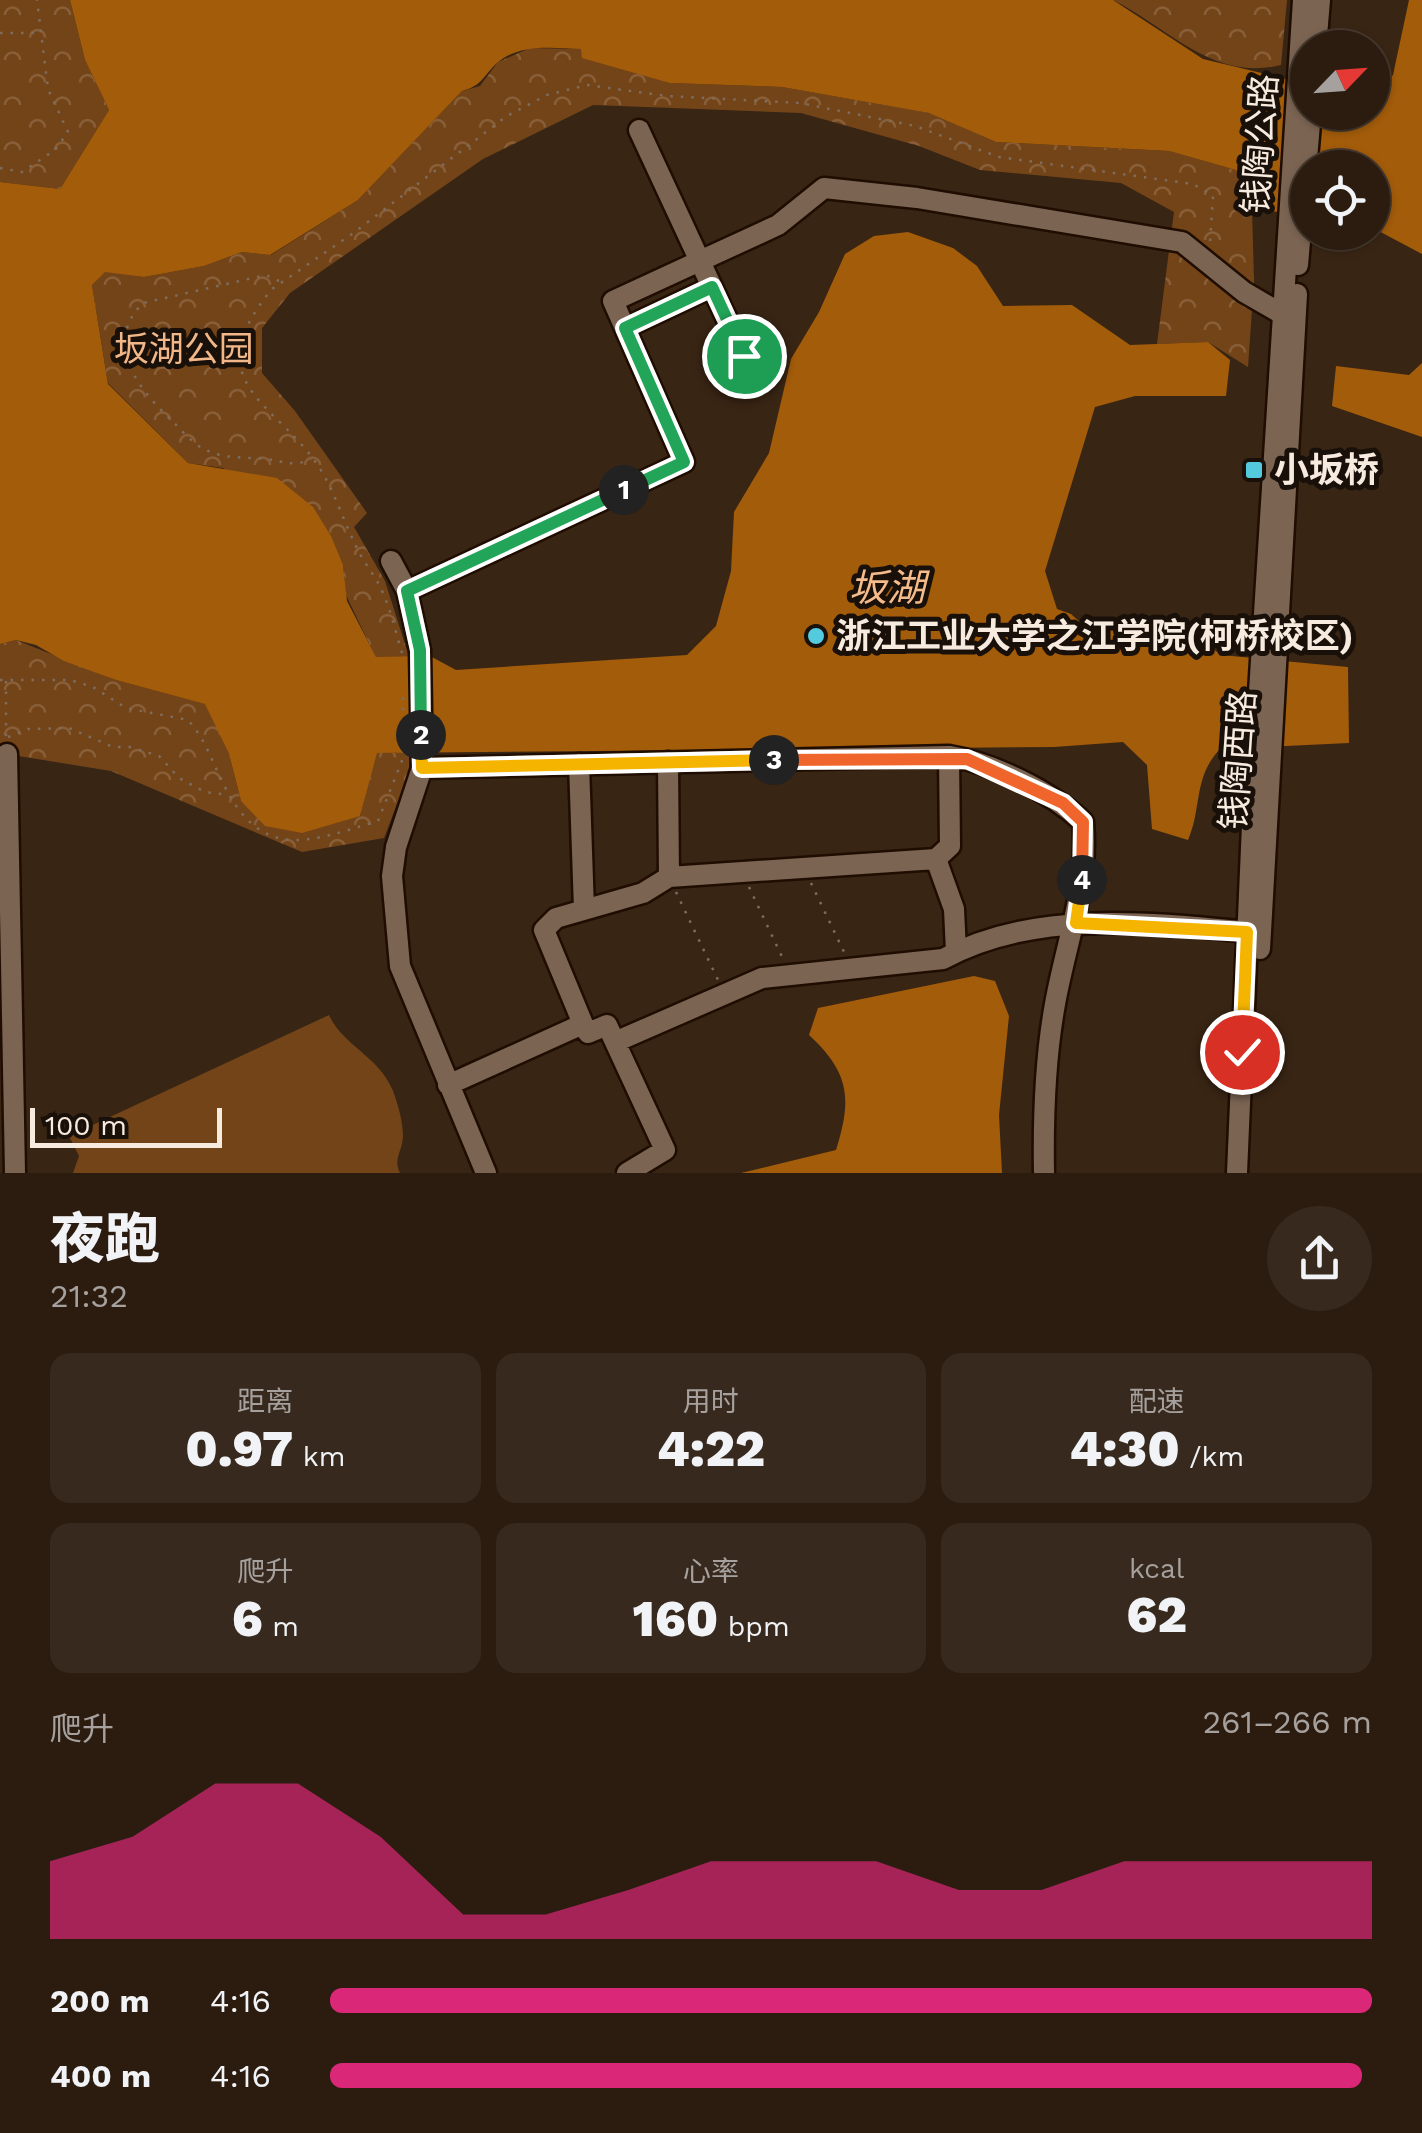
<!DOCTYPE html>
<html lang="zh">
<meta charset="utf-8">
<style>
body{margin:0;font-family:"Work Sans","Noto Sans SC",sans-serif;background:#37291d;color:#f1f3f6;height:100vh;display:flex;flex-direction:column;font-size:38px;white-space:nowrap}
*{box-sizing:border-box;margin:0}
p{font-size:32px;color:#a6a19e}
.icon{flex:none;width:55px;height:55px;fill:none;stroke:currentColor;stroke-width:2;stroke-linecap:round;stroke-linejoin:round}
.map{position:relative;height:1173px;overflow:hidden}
.sheet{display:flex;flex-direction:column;background:#2b1c0f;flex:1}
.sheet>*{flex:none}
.needle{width:65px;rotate:65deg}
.fabs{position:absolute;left:1290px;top:30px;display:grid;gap:20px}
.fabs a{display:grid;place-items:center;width:100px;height:100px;border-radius:50%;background:#2b1c0f;box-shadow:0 2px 8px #0004,0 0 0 2px #473a2f;font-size:50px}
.scale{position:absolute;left:30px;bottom:25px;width:192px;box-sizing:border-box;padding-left:10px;border:5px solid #f7eadf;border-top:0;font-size:28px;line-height:35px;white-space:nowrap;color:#f7eadf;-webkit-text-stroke:8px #191009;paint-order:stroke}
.pin{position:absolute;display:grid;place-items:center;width:85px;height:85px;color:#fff;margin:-42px;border:5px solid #fff;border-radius:50%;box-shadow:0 2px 10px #0007}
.km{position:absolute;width:50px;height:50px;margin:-25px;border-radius:50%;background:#222;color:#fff;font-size:28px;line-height:50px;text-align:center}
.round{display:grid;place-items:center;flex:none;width:105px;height:105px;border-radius:52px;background:#37291d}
.summary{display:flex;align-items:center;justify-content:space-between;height:170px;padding:0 50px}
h1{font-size:55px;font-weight:800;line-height:75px}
.stats{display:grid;grid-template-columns:repeat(3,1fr);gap:15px;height:170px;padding:10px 50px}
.stats div{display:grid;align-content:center;border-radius:20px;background:#37291d;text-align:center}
.stats b{font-size:50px;font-weight:800}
.stats small{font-size:28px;font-weight:400}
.stats p{font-size:28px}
.chart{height:280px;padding:20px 50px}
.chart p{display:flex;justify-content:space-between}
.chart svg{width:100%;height:180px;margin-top:10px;fill:#db2777;opacity:.7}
ul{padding:0 50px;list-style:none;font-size:32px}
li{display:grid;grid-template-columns:160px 120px 1fr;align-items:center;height:75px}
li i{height:25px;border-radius:12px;background:#db2777}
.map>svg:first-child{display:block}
.park{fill:url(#park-crowns)}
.pitch{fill:#734418}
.water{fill:#a35c0a}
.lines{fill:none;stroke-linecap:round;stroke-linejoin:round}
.minor-casing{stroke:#1f0d01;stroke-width:25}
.path{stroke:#7e6d5e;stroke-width:2.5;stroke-dasharray:2.5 8;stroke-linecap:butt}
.minor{stroke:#7b6452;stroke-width:20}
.split-1-casing{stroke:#fff;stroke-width:20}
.split-2-casing{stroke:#fff;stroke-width:20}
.split-3-casing{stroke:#fff;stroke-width:20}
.split-4-casing{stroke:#fff;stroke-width:20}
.split-5-casing{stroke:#fff;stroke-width:20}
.split-1{stroke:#22a559;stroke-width:12}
.split-2{stroke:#22a559;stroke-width:12}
.split-3{stroke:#f5b400;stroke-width:12}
.split-4{stroke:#f0652b;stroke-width:12}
.split-5{stroke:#f5b400;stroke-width:12}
.poi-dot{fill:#54cade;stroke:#191009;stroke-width:4}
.labels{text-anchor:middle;stroke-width:10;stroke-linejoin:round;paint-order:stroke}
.street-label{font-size:35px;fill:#f7eadf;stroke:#191009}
.park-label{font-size:35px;fill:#f2b788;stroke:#191009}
.poi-label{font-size:35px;font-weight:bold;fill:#f7eadf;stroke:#191009;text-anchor:start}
.water-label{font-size:38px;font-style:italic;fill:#f6bb8b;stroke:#191009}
</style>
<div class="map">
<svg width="1422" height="1173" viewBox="0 0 1422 1173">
<defs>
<pattern id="park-crowns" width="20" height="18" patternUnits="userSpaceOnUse" patternTransform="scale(2.5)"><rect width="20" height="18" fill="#734418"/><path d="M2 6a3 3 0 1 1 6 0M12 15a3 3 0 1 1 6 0" fill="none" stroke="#885f39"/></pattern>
</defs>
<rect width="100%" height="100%" fill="#392514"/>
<path class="park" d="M 0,0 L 70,0 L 85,60 L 109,110 L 60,189 L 0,182 Z
M 1113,0 L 1287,0 L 1281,65 C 1213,82 1169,28 1113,0 Z
M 530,48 L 581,49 L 670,83 L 782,87 L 930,113 L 996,142 L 1169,151 L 1236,170 L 1252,209 L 1254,281 L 1248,367 L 1208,342 L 1157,344 L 1174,212 L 1121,183 L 980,170 L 919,146 L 801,113 L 593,105 L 483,159 L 290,293 L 262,328 L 262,373 L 295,411 L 367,513 L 354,527 L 385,581 L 409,657 L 409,773 L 384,838 L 302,852 L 111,771 L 0,753 L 0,644 L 16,640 L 116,680 L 206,704 L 229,754 L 241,801 L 360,816 L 376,753 L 397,753 L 376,658 L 346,595 L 343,565 L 223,468 L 188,463 L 108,383 L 92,285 L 105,271 L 144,277 L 204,266 L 242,252 L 271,255 L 358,200 L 462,91 L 480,86 L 498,62 Z"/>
<path class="pitch" d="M 329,1015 C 343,1046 379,1056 393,1091 C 398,1105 403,1121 403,1137 C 402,1152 393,1159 400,1173 L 73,1173 L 79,1156 L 69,1136 Z"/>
<path class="water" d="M 70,0 L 1113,0 L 1203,59 L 1307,84 L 1308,112 L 1372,112 L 1373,94 L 1393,75 L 1409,0 L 1422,0 L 1422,254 L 1373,228 L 1372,168 L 1308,168 L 1298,214 L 1252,209 L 1236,170 L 1169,151 L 996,142 L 929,113 L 782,87 L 670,83 L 582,58 L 581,49 C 553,48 520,43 497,63 C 482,77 483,85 462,91 L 358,200 L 270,255 L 242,252 L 204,266 L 144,277 L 105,272 L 92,285 L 108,384 L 188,463 L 277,478 L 313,507 L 331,536 L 343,565 L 347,601 L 376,657 L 430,656 L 456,670 L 687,655 L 716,626 L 731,571 L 734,512 L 769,453 L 791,359 L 819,312 L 845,254 L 874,236 L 908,232 L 953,248 L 977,266 L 1003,306 L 1072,305 L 1130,345 L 1208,342 L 1230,360 L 1226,396 L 1135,396 L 1095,407 L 1045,571 L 1057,609 L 1071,614 L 1094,635 L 1133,624 L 1203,641 L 1221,655 L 1348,667 L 1349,743 L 1220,749 C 1193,777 1202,809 1188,840 L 1152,829 L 1147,765 L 1123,742 L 1054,747 L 377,753 L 360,816 L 302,833 L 265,826 L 241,801 L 229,754 L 205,704 L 116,680 L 64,661 L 36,645 L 16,640 L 0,644 L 0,182 L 60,189 L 109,110 L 85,60 Z
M 1422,363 L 1422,437 L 1332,406 L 1336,366 L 1409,375 Z
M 974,976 L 995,981 L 1009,1016 L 999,1115 L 1002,1173 L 741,1173 L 836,1150 C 852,1099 850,1073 809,1035 L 818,1008 Z"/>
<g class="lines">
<defs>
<path id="minor" d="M 1316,48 L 1320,0
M 639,130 L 744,356
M 1298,265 L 1311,112
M 625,328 L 712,287
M 391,561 L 407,591 L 420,650 L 422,768 L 396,847 L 392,876 L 400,966 L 486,1173
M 407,591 L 684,462 L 613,301 L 778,225 L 824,188 L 917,198 L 1182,242 L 1244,292 L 1282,314
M 7,754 L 15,1173
M 668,762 L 669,877
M 579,764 L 584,910
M 422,768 L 949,756 C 993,763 1050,791 1083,822 C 1089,886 1066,942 1055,1004 C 1045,1059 1043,1117 1044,1173
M 936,859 L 950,846 L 949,756
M 1260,949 L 1297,294
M 583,1024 L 544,930 L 556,918 L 643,893 L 669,877 L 936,859 L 954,909 L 956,952
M 448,1085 L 583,1024 L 588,1033 L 607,1025 L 615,1042
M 627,1173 L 665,1150 L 615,1042 L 762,978 L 943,959 C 1036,908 1156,923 1259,933
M 1237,1173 L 1255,755 L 1303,0"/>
</defs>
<use href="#minor" class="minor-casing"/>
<path class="path" d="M 0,33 L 39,33
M 0,168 L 22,172 L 55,150 L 68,132 L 48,89 L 37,0
M 279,281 L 266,275 L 143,303 C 102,344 138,388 171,420 C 182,430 192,444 206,450 C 224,459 246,457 267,459 C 284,462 295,467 311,459
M 402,653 C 395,630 389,602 377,581 C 369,568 360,556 354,542 C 343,519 335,494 322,472 C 280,402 192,386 272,289 L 352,234 L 507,116 L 547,95 L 587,85 L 667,96 L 800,103 L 915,126 L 999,157 L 1193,184 L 1213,196 L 1210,242
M 0,680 L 70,680 L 93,687 L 126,708 L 188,720 C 205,739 211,759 222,781 C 261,863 308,842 378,821 L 403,758 L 403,691
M 6,681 L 6,738
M 8,737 L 28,729 L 69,728 L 113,747 L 130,747 L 159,756 L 179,778 L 205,792 L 229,795
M 811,883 L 844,952
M 749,887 L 784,961
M 676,892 L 718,980"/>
<use href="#minor" class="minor"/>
</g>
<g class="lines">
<defs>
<path id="split-1" d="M 624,490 L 684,462 L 625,328 L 712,287 L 744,356"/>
<path id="split-2" d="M 421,735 L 420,650 L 407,591 L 624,490"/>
<path id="split-3" d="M 421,735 L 422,768 L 774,760"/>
<path id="split-4" d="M 774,760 L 967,759 L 1063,803 L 1083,822 L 1082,880"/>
<path id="split-5" d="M 1082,880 L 1076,923 L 1247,932 L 1242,1052"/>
</defs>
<use href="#split-1" class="split-1-casing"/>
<use href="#split-2" class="split-2-casing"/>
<use href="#split-3" class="split-3-casing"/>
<use href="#split-4" class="split-4-casing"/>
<use href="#split-5" class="split-5-casing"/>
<use href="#split-1" class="split-1"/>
<use href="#split-2" class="split-2"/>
<use href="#split-3" class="split-3"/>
<use href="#split-4" class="split-4"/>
<use href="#split-5" class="split-5"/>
</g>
<g class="poi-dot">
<rect x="1244" y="460" width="20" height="20" rx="5"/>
<circle cx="816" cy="636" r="10"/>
</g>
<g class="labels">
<g class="street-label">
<text transform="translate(1260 144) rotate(-86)" y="12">钱陶公路</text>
<text transform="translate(1238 760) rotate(-86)" y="12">钱陶西路</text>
</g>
<g class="park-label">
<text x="184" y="361">坂湖公园</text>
</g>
<g class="poi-label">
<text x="1274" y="482">小坂桥</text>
<text x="836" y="648">浙江工业大学之江学院(柯桥校区)</text>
</g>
<g class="water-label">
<text x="887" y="601">坂湖</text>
</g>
</g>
</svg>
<div class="fabs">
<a><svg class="needle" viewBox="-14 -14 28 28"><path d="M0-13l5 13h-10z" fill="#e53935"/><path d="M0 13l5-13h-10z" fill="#a6a19e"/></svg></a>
<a><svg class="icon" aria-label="locate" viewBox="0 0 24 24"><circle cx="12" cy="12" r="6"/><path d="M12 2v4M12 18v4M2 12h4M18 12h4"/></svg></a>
</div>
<div class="scale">100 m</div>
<div class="pin" style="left:744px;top:356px;background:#1e9e55"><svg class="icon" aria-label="arrive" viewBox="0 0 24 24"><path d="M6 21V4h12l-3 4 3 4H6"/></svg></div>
<div class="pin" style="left:1242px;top:1052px;background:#d93025"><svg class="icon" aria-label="check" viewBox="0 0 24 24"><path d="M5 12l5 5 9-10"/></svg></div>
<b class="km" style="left:624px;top:490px">1</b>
<b class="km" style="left:421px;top:735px">2</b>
<b class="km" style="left:774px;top:760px">3</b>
<b class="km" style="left:1082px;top:880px">4</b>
</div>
<section class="sheet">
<div class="summary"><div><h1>夜跑</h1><p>21:32</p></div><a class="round"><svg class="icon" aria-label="share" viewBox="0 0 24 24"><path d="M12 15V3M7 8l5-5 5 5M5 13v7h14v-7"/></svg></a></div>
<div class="stats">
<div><p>距离</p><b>0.97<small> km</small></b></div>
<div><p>用时</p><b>4:22</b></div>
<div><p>配速</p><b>4:30<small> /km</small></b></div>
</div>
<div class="stats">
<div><p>爬升</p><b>6<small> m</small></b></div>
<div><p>心率</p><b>160<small> bpm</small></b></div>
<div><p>kcal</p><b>62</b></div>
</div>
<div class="chart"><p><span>爬升</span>261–266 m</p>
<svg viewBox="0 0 160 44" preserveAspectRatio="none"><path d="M0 44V25L10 19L20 6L30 6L40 19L50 38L60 38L70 32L80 25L90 25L100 25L110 32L120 32L130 25L140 25L150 25L160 25V44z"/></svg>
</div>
<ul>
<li><b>200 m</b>4:16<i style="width:100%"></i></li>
<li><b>400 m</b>4:16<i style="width:99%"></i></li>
</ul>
</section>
